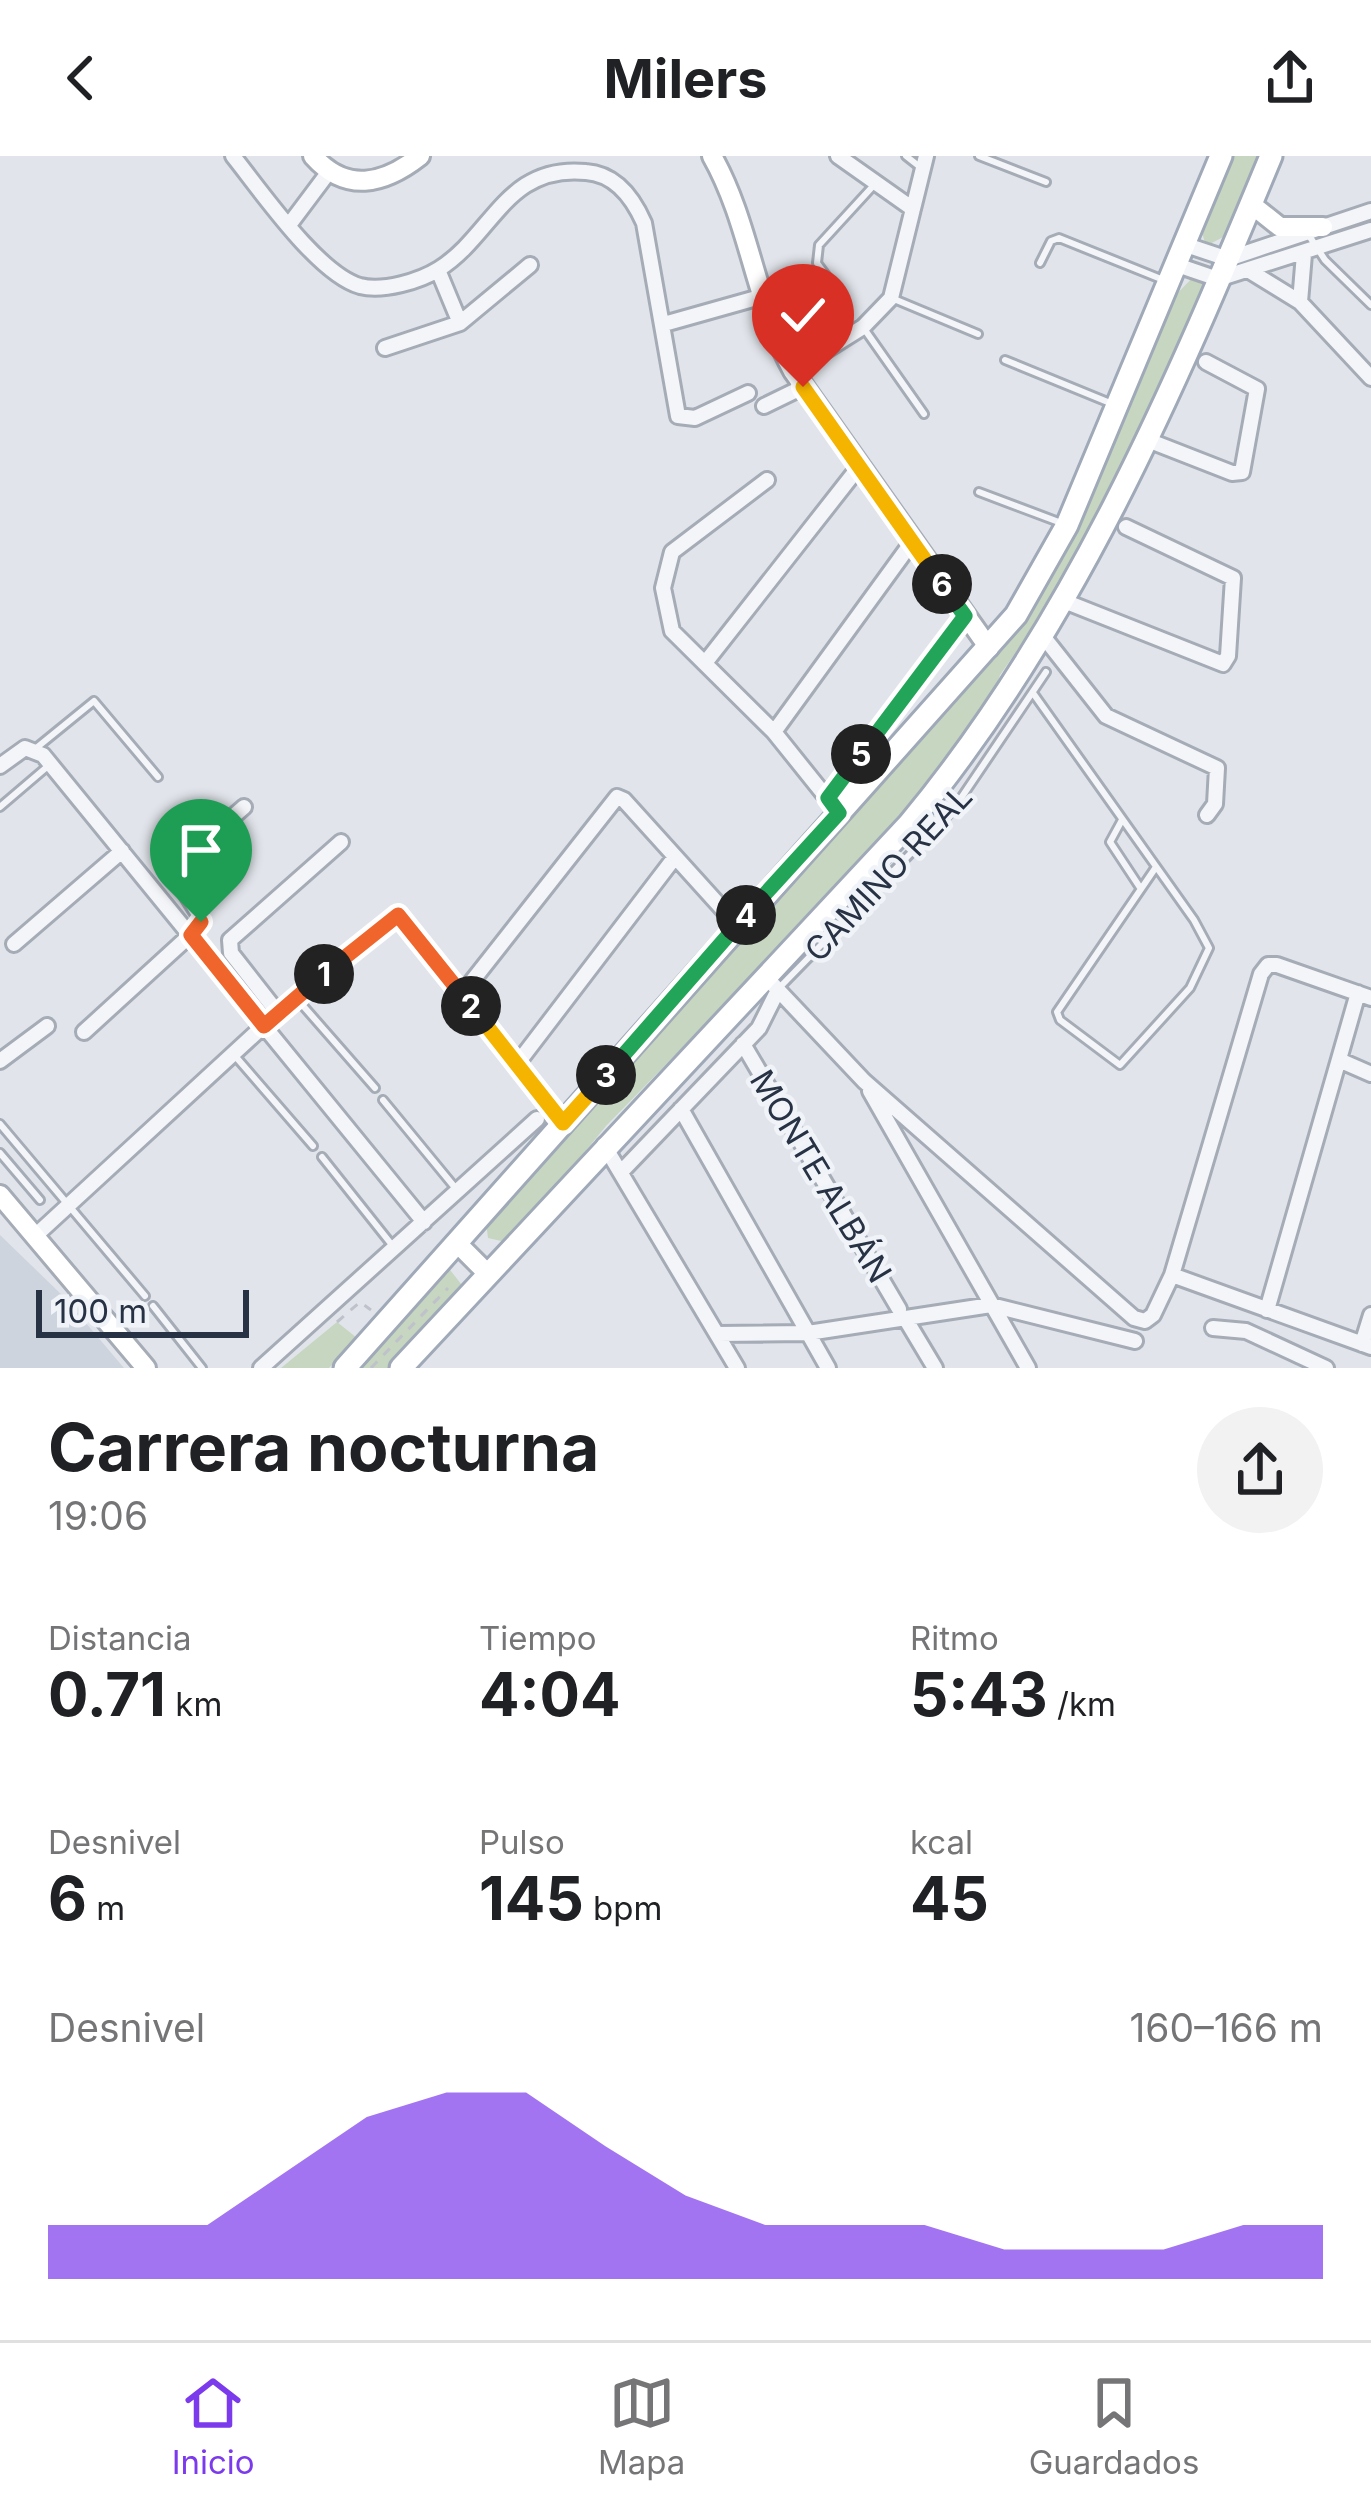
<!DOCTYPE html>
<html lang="es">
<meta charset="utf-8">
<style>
body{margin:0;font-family:Inter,sans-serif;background:#f2f2f2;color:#202124;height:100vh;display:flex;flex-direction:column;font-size:45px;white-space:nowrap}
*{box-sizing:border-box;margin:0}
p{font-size:39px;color:#757577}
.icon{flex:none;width:66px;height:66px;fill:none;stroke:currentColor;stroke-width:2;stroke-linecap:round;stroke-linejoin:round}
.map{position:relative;height:1212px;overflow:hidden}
.panel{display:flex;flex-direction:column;background:#fff;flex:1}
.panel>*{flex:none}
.scale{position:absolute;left:36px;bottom:30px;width:213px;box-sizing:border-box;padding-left:12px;border:6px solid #273244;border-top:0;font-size:33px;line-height:42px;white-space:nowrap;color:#273244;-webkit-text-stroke:9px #f0f4f8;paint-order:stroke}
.pin{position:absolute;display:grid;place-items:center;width:102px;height:102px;color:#fff;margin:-123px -51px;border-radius:50% 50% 50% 0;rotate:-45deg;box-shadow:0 0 12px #0007}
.pin .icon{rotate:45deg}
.km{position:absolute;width:60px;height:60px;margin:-30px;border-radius:50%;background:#222;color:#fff;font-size:33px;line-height:60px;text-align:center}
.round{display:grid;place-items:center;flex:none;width:126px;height:126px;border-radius:63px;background:#f2f2f2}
.summary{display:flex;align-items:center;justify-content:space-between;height:204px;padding:0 48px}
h1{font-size:66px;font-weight:700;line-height:90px}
.stats{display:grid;grid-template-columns:repeat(3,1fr);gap:18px;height:204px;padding:12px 48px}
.stats div{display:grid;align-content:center}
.stats b{font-size:60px;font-weight:700}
.stats small{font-size:33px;font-weight:400}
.stats p{font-size:33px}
.chart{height:336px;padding:24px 48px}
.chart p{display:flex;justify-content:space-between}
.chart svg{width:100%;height:216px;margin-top:12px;fill:#7c3aed;opacity:.7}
header{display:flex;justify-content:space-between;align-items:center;height:156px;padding:0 48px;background:#fff;font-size:54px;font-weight:700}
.menu{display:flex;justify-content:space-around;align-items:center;height:168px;border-top:3px solid #e0e0e0;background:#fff;font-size:33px;color:#757577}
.menu a{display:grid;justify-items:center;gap:6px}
.menu .on{color:#7c3aed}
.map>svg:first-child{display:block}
.built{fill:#ced4dd}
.green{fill:#c6d6c1}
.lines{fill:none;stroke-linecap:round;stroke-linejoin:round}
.lane-casing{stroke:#a5acb6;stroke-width:12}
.street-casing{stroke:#a5acb6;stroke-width:20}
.secondary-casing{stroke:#a5acb6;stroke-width:24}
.primary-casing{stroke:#9fa9b8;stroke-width:27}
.path{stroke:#bfc2ca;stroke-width:3;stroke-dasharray:9 9;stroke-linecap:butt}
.lane{stroke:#f4f5f9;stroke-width:6}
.street{stroke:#f4f5f9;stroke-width:14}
.secondary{stroke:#fff;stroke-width:18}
.primary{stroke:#fff;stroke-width:21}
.split-1-casing{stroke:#fff;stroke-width:24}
.split-2-casing{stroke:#fff;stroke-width:24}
.split-3-casing{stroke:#fff;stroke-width:24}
.split-4-casing{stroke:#fff;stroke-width:24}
.split-5-casing{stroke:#fff;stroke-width:24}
.split-6-casing{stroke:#fff;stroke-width:24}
.split-7-casing{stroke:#fff;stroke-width:24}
.split-1{stroke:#f0652b;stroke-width:15}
.split-2{stroke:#f0652b;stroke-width:15}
.split-3{stroke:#f5b400;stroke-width:15}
.split-4{stroke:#22a559;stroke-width:15}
.split-5{stroke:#22a559;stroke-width:15}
.split-6{stroke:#22a559;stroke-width:15}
.split-7{stroke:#f5b400;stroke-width:15}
.labels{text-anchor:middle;stroke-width:9;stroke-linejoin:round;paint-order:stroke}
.street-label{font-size:33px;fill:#273244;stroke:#f0f4f8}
</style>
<header><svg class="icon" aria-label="back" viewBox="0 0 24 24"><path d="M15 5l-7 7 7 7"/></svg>Milers<svg class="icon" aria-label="share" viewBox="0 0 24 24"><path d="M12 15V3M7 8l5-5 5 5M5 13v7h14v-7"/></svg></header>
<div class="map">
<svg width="1371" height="1212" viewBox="0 0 1371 1212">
<rect width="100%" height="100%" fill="#e1e5eb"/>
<path class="built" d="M 0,1079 L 63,1140 L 124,1212 L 0,1212 Z"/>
<path class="green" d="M 1228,0 L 1260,0 L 1227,79 L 1206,90 L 1200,70 Z
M 1195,119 L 1210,124 L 1145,272 L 1049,448 L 1000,519 L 989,556 L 937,630 L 606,970 L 510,1087 L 488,1082 L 486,1067 L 1031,450 L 1059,410 L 1169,146 Z
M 447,1110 L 465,1133 L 390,1212 L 354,1212 Z
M 337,1166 L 357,1182 L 329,1212 L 281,1212 Z"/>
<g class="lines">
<defs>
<path id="lane" d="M 906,0 L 920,11
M 979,0 L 1046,26
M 1308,78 L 1325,104 L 1371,149
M 1040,107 L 1051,85 L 1059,82 L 1166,125
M 833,129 L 817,107 L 819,89 L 874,29
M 894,143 L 978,178
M 865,174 L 924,258
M 1005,204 L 1115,249
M 979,336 L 1064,368
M 1033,537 L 1194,764 L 1209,792 L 1190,832 L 1120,909 L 1060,864 L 1057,856 L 1156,711
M 35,593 L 94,545 L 158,621
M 0,651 L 48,610
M 1122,664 L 1110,686 L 1141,733
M 780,831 L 953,654 L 1046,516
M 298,844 L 375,932
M 236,901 L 313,990
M 383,944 L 457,1034
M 0,968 L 145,1140
M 0,997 L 40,1044
M 322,1001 L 392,1089
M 153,1150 L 202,1212"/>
<path id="street" d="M 233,0 C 261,35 318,118 360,130 C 383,136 420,125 439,113 C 493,79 506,8 586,16 C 616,18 633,42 644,67 L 678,260 L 695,262 L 748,237
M 838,0 L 913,53
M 289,69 L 328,17
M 1186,89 L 1228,103 L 1371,55
M 1177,109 L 1218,123 L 1371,74
M 438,114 L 460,167
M 1248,114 L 1300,146 L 1371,222
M 1300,146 L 1304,98
M 664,168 L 760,141
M 385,192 L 460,167 L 530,109
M 793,215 L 863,171 L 891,142 L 926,0
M 764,250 L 803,231
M 1145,283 L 1232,317 L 1242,316 L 1257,233 L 1206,206
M 767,324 L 672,396 L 663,432 L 672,475 L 774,576 L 839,657
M 1064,445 L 1223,508 L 1228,500 L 1233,422 L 1126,371
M 1043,480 L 1106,560 L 1217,612 L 1215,648 L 1207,659
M 705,507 L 858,312
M 774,576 L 912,386
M 0,610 L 25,592 L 43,599 L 424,1066
M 828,642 L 966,461
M 14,788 L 122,695
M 764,819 L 864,925 L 1134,1162 L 1145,1165 L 1153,1159 L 1172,1119 L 1261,818 L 1268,809 L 1277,809 L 1371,842
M 462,838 L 617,641 L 624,644 L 737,769
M 278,857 L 231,797 L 230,784 L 341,686
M 84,876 L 198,772 L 200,760 L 172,714 L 244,651
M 743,888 L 899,1153
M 1339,904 L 1371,918
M 0,905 L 47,870
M 517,908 L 675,701
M 870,935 L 1028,1212
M 681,953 L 828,1212
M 604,989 L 737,1212
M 622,1015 L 759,872 L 778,834
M 34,1081 L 295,841 L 398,759 L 563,967
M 1172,1119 L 1371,1191
M 1267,1154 L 1358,837
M 905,1162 L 935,1212
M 1213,1172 L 1246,1175 L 1326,1212
M 717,1178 L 808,1177 L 991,1149 L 1135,1185
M 1362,1188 L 1371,1159
M 261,1212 L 537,963"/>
<path id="secondary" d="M 313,0 C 346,37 383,29 420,0
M 712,0 C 750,67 755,147 793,215 L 989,492
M 1251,48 L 1280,71 L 1323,71
M 0,1039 L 146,1212
M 458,1088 L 488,1118"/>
<path id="primary" d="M 345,1212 L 1016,459 L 1067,369 L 1221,0
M 401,1212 L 909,668 C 1072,472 1174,234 1271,0"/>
</defs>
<use href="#lane" class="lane-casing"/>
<use href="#street" class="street-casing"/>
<use href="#secondary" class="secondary-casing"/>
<use href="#primary" class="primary-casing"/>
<path class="path" d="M 337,1166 L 360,1146 L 371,1154
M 371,1212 L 448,1132"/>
<use href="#lane" class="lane"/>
<use href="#street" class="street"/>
<use href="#secondary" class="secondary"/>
<use href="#primary" class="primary"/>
</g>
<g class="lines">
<defs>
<path id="split-1" d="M 201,766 L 191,779 L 264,870 L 324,818"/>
<path id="split-2" d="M 324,818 L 398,759 L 471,850"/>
<path id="split-3" d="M 471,850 L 563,967 L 606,919"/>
<path id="split-4" d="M 606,919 L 746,759"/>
<path id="split-5" d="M 746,759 L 839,657 L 828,642 L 861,598"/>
<path id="split-6" d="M 861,598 L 965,460 L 942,428"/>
<path id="split-7" d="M 803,231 L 942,428"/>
</defs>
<use href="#split-1" class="split-1-casing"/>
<use href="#split-2" class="split-2-casing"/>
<use href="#split-3" class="split-3-casing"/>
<use href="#split-4" class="split-4-casing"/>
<use href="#split-5" class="split-5-casing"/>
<use href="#split-6" class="split-6-casing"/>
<use href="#split-7" class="split-7-casing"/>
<use href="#split-1" class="split-1"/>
<use href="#split-2" class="split-2"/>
<use href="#split-3" class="split-3"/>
<use href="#split-4" class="split-4"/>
<use href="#split-5" class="split-5"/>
<use href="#split-6" class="split-6"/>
<use href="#split-7" class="split-7"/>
</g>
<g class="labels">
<g class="street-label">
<text transform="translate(888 717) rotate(-47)" y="12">CAMINO REAL</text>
<text transform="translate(821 1020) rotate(59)" y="12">MONTE ALBÁN</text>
</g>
</g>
</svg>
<div class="scale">100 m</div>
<div class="pin" style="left:201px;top:766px;background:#1e9e55"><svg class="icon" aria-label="arrive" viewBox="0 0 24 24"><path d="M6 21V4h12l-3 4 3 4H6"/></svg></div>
<div class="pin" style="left:803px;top:231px;background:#d93025"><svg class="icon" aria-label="check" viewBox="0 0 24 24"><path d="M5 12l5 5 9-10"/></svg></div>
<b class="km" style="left:324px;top:818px">1</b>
<b class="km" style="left:471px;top:850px">2</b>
<b class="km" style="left:606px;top:919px">3</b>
<b class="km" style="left:746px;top:759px">4</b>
<b class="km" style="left:861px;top:598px">5</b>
<b class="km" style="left:942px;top:428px">6</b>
</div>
<section class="panel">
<div class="summary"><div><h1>Carrera nocturna</h1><p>19:06</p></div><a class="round"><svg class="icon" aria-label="share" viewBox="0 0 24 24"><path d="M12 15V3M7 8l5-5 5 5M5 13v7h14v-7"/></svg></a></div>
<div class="stats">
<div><p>Distancia</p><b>0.71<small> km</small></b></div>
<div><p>Tiempo</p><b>4:04</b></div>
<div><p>Ritmo</p><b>5:43<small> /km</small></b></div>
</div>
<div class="stats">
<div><p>Desnivel</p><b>6<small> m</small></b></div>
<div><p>Pulso</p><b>145<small> bpm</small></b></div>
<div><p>kcal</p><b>45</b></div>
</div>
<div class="chart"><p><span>Desnivel</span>160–166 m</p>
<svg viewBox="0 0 160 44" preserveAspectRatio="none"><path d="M0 44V33L10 33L20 33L30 22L40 11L50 6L60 6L70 17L80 27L90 33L100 33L110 33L120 38L130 38L140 38L150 33L160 33V44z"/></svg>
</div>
</section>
<nav class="menu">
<a class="on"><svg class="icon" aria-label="home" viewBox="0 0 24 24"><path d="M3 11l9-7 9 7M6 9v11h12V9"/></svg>Inicio</a>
<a><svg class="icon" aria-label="map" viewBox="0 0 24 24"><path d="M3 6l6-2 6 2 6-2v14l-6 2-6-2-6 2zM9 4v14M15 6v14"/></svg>Mapa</a>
<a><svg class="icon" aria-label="saved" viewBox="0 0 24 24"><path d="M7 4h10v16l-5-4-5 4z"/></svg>Guardados</a>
</nav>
